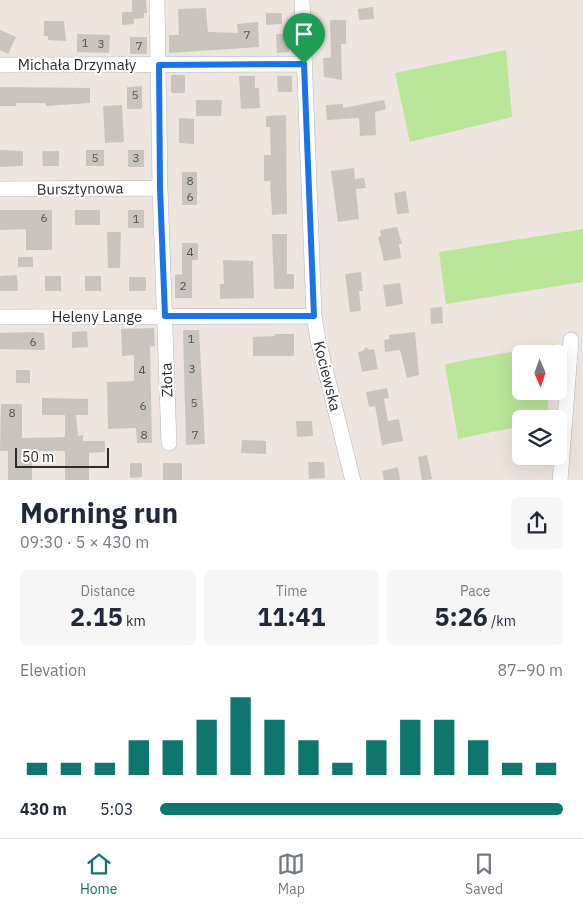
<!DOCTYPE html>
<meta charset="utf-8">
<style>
body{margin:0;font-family:"IBM Plex Sans",sans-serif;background:#f6f6f7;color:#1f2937;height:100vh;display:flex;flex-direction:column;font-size:19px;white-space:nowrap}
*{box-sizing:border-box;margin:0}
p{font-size:16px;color:#747a83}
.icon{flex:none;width:28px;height:28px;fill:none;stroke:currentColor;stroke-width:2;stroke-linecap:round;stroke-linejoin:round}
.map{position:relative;height:480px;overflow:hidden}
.sheet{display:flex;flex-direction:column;background:#fff;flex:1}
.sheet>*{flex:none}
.needle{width:32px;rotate:178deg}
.controls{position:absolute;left:512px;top:345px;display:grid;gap:10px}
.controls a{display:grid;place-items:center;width:55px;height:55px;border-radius:8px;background:#fff;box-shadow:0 5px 20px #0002;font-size:25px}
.scale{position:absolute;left:15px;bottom:12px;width:94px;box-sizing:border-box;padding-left:5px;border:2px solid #2c2c2c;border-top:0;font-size:14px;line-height:18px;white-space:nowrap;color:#2c2c2c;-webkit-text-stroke:4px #fff;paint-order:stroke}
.pin{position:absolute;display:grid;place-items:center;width:42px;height:42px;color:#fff;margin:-51px -21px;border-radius:50% 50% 50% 0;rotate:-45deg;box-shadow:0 0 5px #0007}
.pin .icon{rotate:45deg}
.round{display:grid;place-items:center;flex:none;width:52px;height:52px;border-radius:8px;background:#f6f6f7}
.head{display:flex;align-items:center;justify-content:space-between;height:85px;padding:0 20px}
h1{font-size:28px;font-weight:800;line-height:38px}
.stats{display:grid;grid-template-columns:repeat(3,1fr);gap:8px;height:85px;padding:5px 20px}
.stats div{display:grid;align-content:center;border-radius:8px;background:#f6f6f7;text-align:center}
.stats b{font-size:25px;font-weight:800}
.stats small{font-size:14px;font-weight:400}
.stats p{font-size:14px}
.chart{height:140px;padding:10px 20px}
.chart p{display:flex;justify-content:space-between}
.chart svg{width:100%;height:90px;margin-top:5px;stroke:#0f766e;stroke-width:6}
ul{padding:0 20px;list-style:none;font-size:16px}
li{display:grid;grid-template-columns:80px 60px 1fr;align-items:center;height:38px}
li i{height:12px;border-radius:6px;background:#0f766e}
.menu{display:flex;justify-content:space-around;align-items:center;height:70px;border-top:1px solid #e0e1e3;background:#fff;font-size:14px;color:#747a83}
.menu a{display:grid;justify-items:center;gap:2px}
.menu .active{color:#0f766e}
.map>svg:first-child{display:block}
.green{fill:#bae699}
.building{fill:#c9c4bd}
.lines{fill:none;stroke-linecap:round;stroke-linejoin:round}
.minor-casing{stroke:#b2b6c0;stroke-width:16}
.minor{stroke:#fff;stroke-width:15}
.route-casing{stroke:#fff;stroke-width:10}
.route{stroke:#1a73e8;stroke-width:6}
.labels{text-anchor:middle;stroke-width:4.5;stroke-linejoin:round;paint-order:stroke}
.number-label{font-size:12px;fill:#535250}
.street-label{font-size:15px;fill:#2c2c2c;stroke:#fff}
</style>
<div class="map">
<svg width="583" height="481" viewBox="0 0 583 481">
<rect width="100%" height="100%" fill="#eee6de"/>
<path class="green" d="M 506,50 L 512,117 L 410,142 L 395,73 Z
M 583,229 L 583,282 L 446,304 L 439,252 Z
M 554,344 L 553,354 L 521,354 L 521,391 L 549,391 L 547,419 L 521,419 L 521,426 L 458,439 L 445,364 Z"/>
<path class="building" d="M 132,0 L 146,0 L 147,13 L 144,13 L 144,18 L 134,19 L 134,24 L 122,25 L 122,12 L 132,12 Z
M 373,7 L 374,19 L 359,20 L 358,9 Z
M 206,8 L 208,32 L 238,33 L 237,24 L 258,22 L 259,47 L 169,53 L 169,35 L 179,35 L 178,9 Z
M 266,13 L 282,13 L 282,24 L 266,25 Z
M 330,20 L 346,20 L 346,44 L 341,44 L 342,80 L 324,77 L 323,58 L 331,58 Z
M 44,21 L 64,21 L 66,41 L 48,40 L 48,36 L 44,36 Z
M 0,30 L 16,37 L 8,54 L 0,50 Z
M 77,34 L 110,35 L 109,53 L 77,52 Z
M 276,34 L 289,34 L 289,52 L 277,53 Z
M 130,37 L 147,37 L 147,54 L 130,54 Z
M 171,75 L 185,75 L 185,93 L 171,93 Z
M 239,76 L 255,76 L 255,88 L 259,88 L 260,108 L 241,109 Z
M 277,76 L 292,76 L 292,92 L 278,92 Z
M 142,86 L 142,109 L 127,109 L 127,87 Z
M 0,87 L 90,88 L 90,103 L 46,106 L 46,103 L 16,103 L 16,106 L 0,106 Z
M 196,100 L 222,100 L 221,116 L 196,116 Z
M 384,100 L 386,109 L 375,112 L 376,135 L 360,136 L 359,118 L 327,120 L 326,105 L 343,104 L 343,108 Z
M 122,105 L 124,142 L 105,143 L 103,106 Z
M 286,115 L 287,214 L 272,215 L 270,181 L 264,181 L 264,155 L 271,155 L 270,127 L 266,127 L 266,116 Z
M 179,118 L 194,119 L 194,144 L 179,143 Z
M 0,150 L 23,151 L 23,166 L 0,167 Z
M 86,150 L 104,150 L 104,166 L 86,166 Z
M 128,150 L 144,150 L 144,167 L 128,167 Z
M 42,151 L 59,151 L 59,166 L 43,166 Z
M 354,168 L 355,179 L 364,178 L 366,188 L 356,189 L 359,219 L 338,222 L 331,171 Z
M 182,172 L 197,172 L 197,205 L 182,205 Z
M 406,191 L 409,213 L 397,214 L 394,193 Z
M 0,210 L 52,210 L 52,250 L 26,250 L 26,229 L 0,230 Z
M 75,210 L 100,210 L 100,225 L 75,225 Z
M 128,210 L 144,210 L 144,228 L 128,228 Z
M 397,227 L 402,244 L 399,244 L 401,258 L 384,261 L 378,237 L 381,236 L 380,230 Z
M 107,232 L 121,232 L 120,268 L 108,268 Z
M 272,234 L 287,234 L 287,274 L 294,274 L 294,289 L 274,289 Z
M 182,243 L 198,243 L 198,260 L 192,260 L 192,298 L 175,298 L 175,275 L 182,274 Z
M 18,257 L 33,257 L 33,267 L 18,267 Z
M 223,260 L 253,261 L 254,298 L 220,299 L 220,284 L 224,284 Z
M 361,272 L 363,291 L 359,291 L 361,311 L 350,312 L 345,274 Z
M 17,275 L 18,291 L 0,291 L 0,276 Z
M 45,276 L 61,276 L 61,291 L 45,291 Z
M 85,276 L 101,276 L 101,291 L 85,291 Z
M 129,277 L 146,277 L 146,291 L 129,291 Z
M 400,283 L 403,304 L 386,307 L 383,285 Z
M 442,307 L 443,323 L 431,324 L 430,308 Z
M 154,328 L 155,346 L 150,347 L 152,443 L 137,443 L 136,428 L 108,429 L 107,382 L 134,381 L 134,355 L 122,356 L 121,329 Z
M 183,330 L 199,330 L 205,444 L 186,445 Z
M 87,331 L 88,347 L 72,348 L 72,332 Z
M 34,332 L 44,333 L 45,350 L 0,349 L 0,333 Z
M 415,332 L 419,375 L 407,378 L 400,350 L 385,352 L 384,340 L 389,339 L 389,335 Z
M 275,334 L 294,334 L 294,356 L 253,356 L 253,337 L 275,336 Z
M 366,347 L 369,350 L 374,349 L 378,369 L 362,372 L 358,352 L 363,351 Z
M 16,370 L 30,370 L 30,383 L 16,383 Z
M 387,388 L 389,398 L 384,399 L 388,421 L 399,419 L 403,441 L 382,445 L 375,406 L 369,407 L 366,392 Z
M 42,398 L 88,399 L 88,415 L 76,415 L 78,436 L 83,435 L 83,441 L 105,441 L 105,452 L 89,453 L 89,481 L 65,481 L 65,451 L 32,451 L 32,481 L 8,481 L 8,451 L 0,451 L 1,404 L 22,404 L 22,438 L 65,437 L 65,415 L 42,415 Z
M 296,421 L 312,421 L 313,436 L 297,437 Z
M 242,440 L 266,441 L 266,454 L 241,453 Z
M 427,455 L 432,479 L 422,481 L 418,457 Z
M 308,462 L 324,462 L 325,478 L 309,479 Z
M 130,463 L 142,463 L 142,477 L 130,478 Z
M 163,463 L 182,463 L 182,481 L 163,481 Z
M 398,467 L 400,481 L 384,481 L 382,471 Z"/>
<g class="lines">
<defs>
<path id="minor" d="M 157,0 L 160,188 L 169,443
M 302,0 L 314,316 L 318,340 L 353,481
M 0,65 L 304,64
M 0,189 L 160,188
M 0,317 L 314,316
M 560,481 L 571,340"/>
</defs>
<use href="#minor" class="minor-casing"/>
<use href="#minor" class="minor"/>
</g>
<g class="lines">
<defs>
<path id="route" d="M 304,64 L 314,316 L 165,316 L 160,188 L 159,65 Z"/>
</defs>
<use href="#route" class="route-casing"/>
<use href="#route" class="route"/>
</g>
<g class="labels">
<g class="number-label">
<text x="247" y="39">7</text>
<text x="85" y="47">1</text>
<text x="101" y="48">3</text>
<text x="139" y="50">7</text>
<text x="135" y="99">5</text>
<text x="95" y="162">5</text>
<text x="136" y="162">3</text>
<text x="190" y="185">8</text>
<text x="190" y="201">6</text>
<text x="44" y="222">6</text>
<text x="136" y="223">1</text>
<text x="190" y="256">4</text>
<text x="183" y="290">2</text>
<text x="191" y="343">1</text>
<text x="33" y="346">6</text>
<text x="192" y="373">3</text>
<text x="142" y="374">4</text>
<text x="194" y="407">5</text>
<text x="143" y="410">6</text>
<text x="12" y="417">8</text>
<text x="144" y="439">8</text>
<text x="195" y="439">7</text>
</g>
<g class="street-label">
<text x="77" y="70">Michała Drzymały</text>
<text transform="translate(80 189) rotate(-1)" y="5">Bursztynowa</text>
<text x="97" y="322">Heleny Lange</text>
<text transform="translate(327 376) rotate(76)" y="5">Kociewska</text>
<text transform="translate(167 380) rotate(-92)" y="5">Złota</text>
</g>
</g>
</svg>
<div class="controls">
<a><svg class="needle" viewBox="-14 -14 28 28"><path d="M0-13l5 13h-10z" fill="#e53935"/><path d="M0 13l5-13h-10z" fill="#747a83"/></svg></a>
<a><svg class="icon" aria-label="layers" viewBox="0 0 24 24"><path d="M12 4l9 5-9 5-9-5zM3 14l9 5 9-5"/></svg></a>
</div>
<div class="scale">50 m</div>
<div class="pin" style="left:304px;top:64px;background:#1e9e55"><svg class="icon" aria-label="arrive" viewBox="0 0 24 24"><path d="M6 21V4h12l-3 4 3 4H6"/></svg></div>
</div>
<section class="sheet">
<div class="head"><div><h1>Morning run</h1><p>09:30 · 5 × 430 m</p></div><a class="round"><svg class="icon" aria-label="share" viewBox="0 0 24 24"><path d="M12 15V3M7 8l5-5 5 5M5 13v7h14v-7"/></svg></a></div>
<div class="stats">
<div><p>Distance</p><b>2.15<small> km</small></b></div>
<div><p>Time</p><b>11:41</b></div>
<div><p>Pace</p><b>5:26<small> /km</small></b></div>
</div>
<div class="chart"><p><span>Elevation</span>87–90 m</p>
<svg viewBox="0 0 160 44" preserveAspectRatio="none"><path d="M5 44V38M15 44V38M25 44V38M35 44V27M45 44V27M55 44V17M65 44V6M75 44V17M85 44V27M95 44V38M105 44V27M115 44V17M125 44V17M135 44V27M145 44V38M155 44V38"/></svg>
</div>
<ul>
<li><b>430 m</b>5:03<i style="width:100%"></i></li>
</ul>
</section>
<nav class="menu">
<a class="active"><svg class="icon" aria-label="home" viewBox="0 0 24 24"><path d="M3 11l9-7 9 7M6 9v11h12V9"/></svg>Home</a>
<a><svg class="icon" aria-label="map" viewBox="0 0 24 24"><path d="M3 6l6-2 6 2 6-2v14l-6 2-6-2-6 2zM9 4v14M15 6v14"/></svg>Map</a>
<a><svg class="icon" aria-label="saved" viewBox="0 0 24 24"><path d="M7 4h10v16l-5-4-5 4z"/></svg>Saved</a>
</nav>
